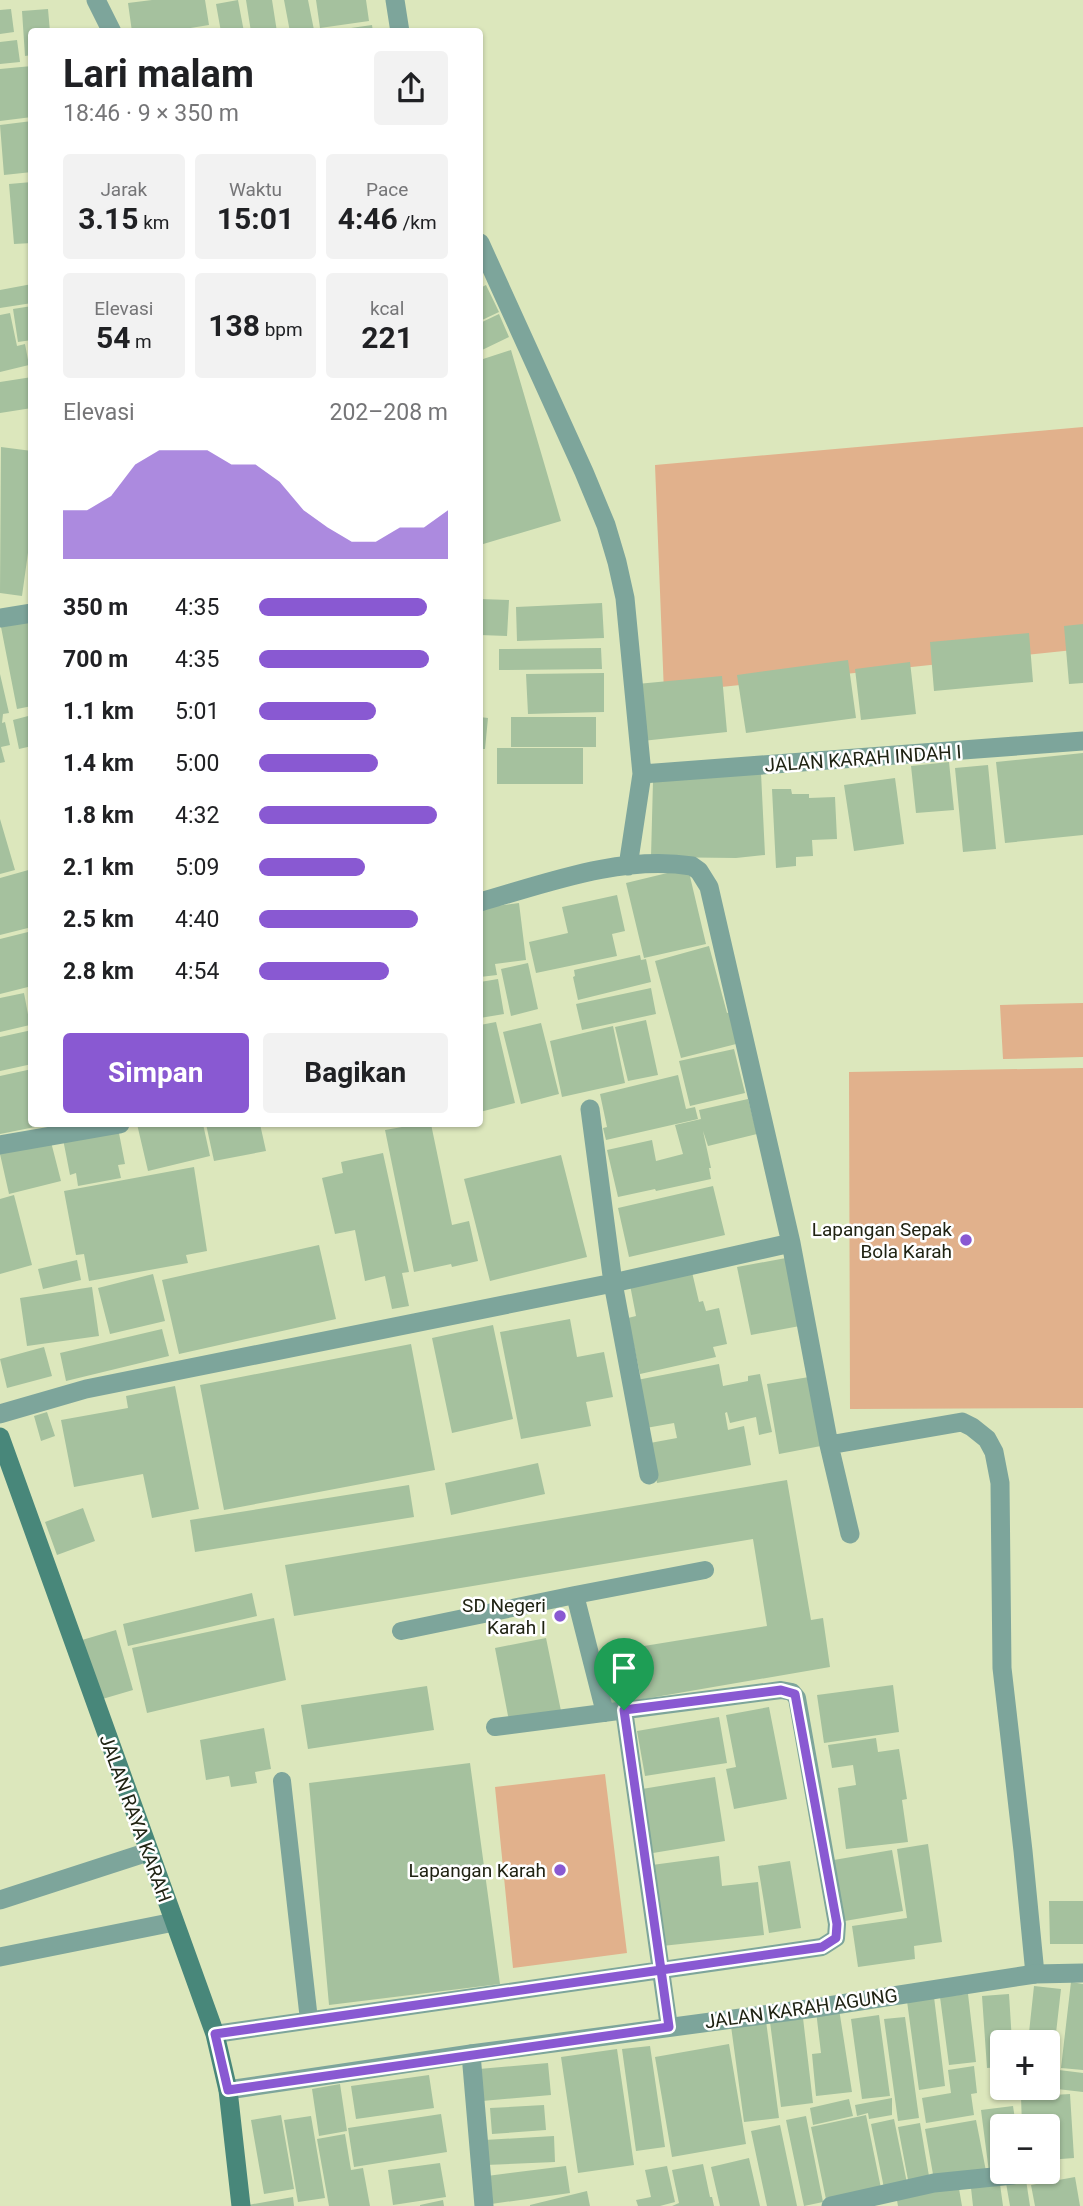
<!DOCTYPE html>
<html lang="id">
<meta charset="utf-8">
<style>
body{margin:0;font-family:Roboto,sans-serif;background:#f2f2f2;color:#202124;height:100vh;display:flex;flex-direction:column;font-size:26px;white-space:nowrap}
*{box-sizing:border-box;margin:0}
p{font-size:23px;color:#757577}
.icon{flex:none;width:38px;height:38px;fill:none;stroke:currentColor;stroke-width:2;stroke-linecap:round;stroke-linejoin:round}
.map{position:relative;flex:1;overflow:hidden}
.sheet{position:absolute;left:28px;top:28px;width:455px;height:1099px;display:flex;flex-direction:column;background:#fff;border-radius:7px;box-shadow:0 2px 5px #0004}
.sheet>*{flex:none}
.buttons{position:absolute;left:990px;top:2030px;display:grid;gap:14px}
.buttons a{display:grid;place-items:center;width:70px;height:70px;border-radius:7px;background:#fff;box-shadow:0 2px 5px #0004;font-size:35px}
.pin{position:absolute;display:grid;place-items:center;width:60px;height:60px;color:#fff;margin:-72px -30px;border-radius:50% 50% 50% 0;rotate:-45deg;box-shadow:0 0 7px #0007}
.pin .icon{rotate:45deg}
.round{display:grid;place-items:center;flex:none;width:74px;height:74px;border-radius:7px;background:#f2f2f2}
.summary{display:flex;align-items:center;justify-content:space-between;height:119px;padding:0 35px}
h1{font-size:38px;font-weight:700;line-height:52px}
.metrics{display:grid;grid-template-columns:repeat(3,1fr);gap:10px;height:119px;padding:7px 35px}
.metrics div{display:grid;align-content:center;border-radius:7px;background:#f2f2f2;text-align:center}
.metrics b{font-size:30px;font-weight:700}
.metrics small{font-size:19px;font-weight:400}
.metrics p{font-size:19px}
.chart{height:196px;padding:14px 35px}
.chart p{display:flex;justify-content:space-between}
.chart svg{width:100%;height:126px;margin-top:7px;fill:#8959d2;opacity:.7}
.cta{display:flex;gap:14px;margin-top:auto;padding:14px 35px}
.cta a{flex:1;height:80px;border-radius:7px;background:#8959d2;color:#fff;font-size:28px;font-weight:700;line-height:80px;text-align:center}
.cta a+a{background:#f2f2f2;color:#202124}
ul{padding:0 35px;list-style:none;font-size:23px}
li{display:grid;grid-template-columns:112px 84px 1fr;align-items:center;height:52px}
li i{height:18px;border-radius:9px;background:#8959d2}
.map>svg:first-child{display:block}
.green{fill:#e1b18c}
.building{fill:#a5c19e}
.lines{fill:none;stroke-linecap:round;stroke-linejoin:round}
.service{stroke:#7da59b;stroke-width:18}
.minor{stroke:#7da59b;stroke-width:19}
.tertiary{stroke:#7da59b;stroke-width:19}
.secondary{stroke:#48877a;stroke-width:19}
.route-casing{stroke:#fff;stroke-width:14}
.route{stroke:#8959d2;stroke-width:9}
.poi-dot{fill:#8959d2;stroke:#fff;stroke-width:2.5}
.labels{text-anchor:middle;stroke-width:5;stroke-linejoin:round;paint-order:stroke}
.street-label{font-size:19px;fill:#202313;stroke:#fff}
.poi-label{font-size:19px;fill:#202313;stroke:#fff;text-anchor:end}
</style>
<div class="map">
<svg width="1083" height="2206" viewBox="0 0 1083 2206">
<rect width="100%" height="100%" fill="#dce7bc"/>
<path class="green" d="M 1083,427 L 1083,649 L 664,693 L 655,465 Z
M 1083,1003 L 1083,1057 L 1003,1059 L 1000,1005 Z
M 1083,1068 L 1083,1408 L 850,1409 L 849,1072 Z
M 605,1774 L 627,1953 L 513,1968 L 495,1787 Z"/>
<path class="building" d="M 152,0 L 205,0 L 209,25 L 166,32 L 132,32 L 128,3 Z
M 238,0 L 244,32 L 221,32 L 216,4 Z
M 246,0 L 272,0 L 277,32 L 251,32 Z
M 284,0 L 308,0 L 314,30 L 290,32 Z
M 316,0 L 366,0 L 369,21 L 320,28 Z
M 11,9 L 14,32 L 0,34 L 0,10 Z
M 48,9 L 50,32 L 32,32 L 32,55 L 25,56 L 22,11 Z
M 372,25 L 373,32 L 337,32 L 337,30 Z
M 17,40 L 20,62 L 0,64 L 0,42 Z
M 32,66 L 32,117 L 0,121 L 0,69 Z
M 32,121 L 32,172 L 4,175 L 0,125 Z
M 32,182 L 32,243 L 14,244 L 9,184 Z
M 32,284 L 32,303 L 0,308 L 0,290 Z
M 486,285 L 499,312 L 480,321 L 480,288 Z
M 32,306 L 32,340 L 18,342 L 13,309 Z
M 10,313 L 17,346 L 25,344 L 29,365 L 0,372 L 0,315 Z
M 499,314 L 509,337 L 480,351 L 480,323 Z
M 511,350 L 561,521 L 480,545 L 480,360 Z
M 32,377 L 32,408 L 0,413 L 0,382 Z
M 1,447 L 32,451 L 32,524 L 22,596 L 0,593 Z
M 480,599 L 509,600 L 507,636 L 480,635 Z
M 602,603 L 604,638 L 517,641 L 516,607 Z
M 32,621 L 32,706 L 17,709 L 1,627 Z
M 1083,624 L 1083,683 L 1069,684 L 1064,626 Z
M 1029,633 L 1033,682 L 934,691 L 930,642 Z
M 601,648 L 602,669 L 499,670 L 499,649 Z
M 848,660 L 856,718 L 746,733 L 737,675 Z
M 910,662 L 916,714 L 861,720 L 855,669 Z
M 604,673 L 604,712 L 528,714 L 526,674 Z
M 0,674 L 9,713 L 3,714 L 2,723 L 5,722 L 10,745 L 1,747 L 5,762 L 0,763 Z
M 722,676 L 727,732 L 642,741 L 637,684 Z
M 32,715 L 32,746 L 19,749 L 13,720 Z
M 480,717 L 488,718 L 485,749 L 480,749 Z
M 511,717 L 596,717 L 596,747 L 511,747 Z
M 497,748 L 583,748 L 583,784 L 497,784 Z
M 1083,753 L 1083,835 L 1005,843 L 996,762 Z
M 949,762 L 954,810 L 916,813 L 911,766 Z
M 988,765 L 996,849 L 963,852 L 955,768 Z
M 761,773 L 765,855 L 736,858 L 651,857 L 653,781 Z
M 895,778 L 904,844 L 854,851 L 844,785 Z
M 772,789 L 791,789 L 792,794 L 809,794 L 809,798 L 835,797 L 837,839 L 812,840 L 813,856 L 796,857 L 796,866 L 776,868 Z
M 0,819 L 15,870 L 0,874 Z
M 688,868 L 706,944 L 644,958 L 626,883 Z
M 32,869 L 32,927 L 0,935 L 0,878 Z
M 617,895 L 625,931 L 612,934 L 617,956 L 536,973 L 529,942 L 568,933 L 562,907 Z
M 519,903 L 526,960 L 495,964 L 497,975 L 480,977 L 480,908 Z
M 32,931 L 32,986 L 0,994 L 0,939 Z
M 709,946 L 727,1013 L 735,1011 L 744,1042 L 681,1058 L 655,961 Z
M 640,955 L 641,960 L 646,959 L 651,982 L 578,1000 L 573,977 L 575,976 L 574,970 Z
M 528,963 L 538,1009 L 511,1016 L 501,969 Z
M 498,979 L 504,1014 L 480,1018 L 480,982 Z
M 651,988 L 656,1014 L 582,1030 L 576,1004 Z
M 24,993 L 30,1025 L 0,1032 L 0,998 Z
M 646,1020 L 658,1075 L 628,1081 L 615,1027 Z
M 496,1022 L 515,1103 L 480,1112 L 480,1025 Z
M 541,1023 L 559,1094 L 521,1104 L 503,1032 Z
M 613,1026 L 625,1083 L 562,1097 L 550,1041 Z
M 32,1030 L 32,1064 L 0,1071 L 0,1037 Z
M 734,1049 L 745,1093 L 690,1106 L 679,1061 Z
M 32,1069 L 32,1124 L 45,1125 L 0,1134 L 0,1076 Z
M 678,1075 L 686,1109 L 695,1107 L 698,1119 L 606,1140 L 603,1128 L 607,1127 L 600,1094 Z
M 748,1099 L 757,1134 L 708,1146 L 703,1131 L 711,1168 L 709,1168 L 711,1179 L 656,1191 L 655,1189 L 618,1197 L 607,1150 L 652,1140 L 656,1161 L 683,1154 L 675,1125 L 701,1119 L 699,1110 Z
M 137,1124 L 203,1124 L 210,1156 L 148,1171 Z
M 206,1124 L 260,1124 L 266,1151 L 214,1161 Z
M 419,1124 L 431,1124 L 452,1225 L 469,1221 L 478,1261 L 452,1267 L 451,1264 L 414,1272 L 385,1130 Z
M 118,1128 L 125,1164 L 118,1165 L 121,1178 L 78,1186 L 76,1173 L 70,1175 L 63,1139 Z
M 51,1142 L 61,1181 L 9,1194 L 0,1154 Z
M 383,1153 L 409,1272 L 402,1273 L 409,1306 L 392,1309 L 385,1276 L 365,1281 L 355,1230 L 335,1234 L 322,1178 L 343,1173 L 341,1162 Z
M 561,1155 L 587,1257 L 490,1281 L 464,1179 Z
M 194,1167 L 207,1251 L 186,1255 L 188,1263 L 89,1281 L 84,1254 L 76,1255 L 64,1191 Z
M 713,1186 L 725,1235 L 629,1257 L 618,1208 Z
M 14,1195 L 32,1265 L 0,1274 L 0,1199 Z
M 319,1245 L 336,1319 L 179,1354 L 162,1280 Z
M 786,1258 L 800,1326 L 751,1335 L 737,1267 Z
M 77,1260 L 81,1280 L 43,1289 L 38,1269 Z
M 692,1272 L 699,1302 L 703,1301 L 706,1311 L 719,1308 L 727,1344 L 713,1347 L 716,1357 L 640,1374 L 628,1318 L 636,1316 L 630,1285 Z
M 153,1274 L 165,1321 L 110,1334 L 98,1288 Z
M 92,1287 L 99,1336 L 27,1346 L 20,1298 Z
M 570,1319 L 577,1357 L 604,1352 L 613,1397 L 586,1402 L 591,1426 L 521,1439 L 500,1332 Z
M 493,1325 L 513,1419 L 452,1433 L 432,1338 Z
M 162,1329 L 169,1356 L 66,1381 L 60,1353 Z
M 411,1344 L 435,1470 L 224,1510 L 200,1385 Z
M 44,1347 L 52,1376 L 7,1388 L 0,1359 Z
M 719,1364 L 723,1386 L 748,1381 L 748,1376 L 760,1374 L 772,1432 L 759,1435 L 756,1417 L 730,1423 L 727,1412 L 725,1413 L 728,1430 L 744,1426 L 751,1465 L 657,1483 L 650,1443 L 677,1438 L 674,1423 L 646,1428 L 637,1380 Z
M 809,1377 L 821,1446 L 779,1454 L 767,1384 Z
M 175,1386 L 199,1509 L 152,1518 L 143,1474 L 74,1487 L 61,1420 L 128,1408 L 126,1396 Z
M 47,1412 L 55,1436 L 41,1441 L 34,1416 Z
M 538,1463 L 545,1494 L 451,1515 L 445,1483 Z
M 787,1480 L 811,1620 L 823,1618 L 830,1667 L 609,1705 L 601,1653 L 767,1626 L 753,1539 L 294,1616 L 285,1565 Z
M 409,1485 L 414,1517 L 195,1552 L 190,1520 Z
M 83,1508 L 95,1541 L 57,1555 L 45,1522 Z
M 252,1593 L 257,1616 L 128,1646 L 123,1624 Z
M 274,1618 L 286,1680 L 147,1713 L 132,1648 Z
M 116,1630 L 133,1690 L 99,1700 L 82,1640 Z
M 546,1638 L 561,1711 L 509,1721 L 495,1648 Z
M 893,1685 L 899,1732 L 824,1743 L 817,1695 Z
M 427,1686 L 434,1730 L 308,1749 L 301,1705 Z
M 769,1707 L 787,1799 L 734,1809 L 726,1769 L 736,1767 L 726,1715 Z
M 719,1717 L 727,1763 L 645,1776 L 637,1731 Z
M 264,1728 L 271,1769 L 255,1772 L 257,1783 L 231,1787 L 229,1776 L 206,1780 L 200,1740 Z
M 876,1738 L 878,1752 L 899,1749 L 907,1799 L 902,1800 L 908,1842 L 846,1849 L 838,1788 L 856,1785 L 853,1765 L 832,1768 L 828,1745 Z
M 470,1763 L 500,1984 L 329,2005 L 309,1783 Z
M 715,1777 L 725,1841 L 653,1853 L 642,1789 Z
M 928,1844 L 942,1942 L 914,1946 L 915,1959 L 858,1967 L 852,1926 L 907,1918 L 897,1849 Z
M 892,1850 L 903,1911 L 839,1922 L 828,1861 Z
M 719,1856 L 722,1886 L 758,1882 L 764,1935 L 662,1946 L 652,1865 Z
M 790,1861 L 801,1928 L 769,1933 L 758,1866 Z
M 1049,1901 L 1083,1901 L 1083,1944 L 1050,1944 Z
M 1071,1982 L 1083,1984 L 1083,2070 L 1061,2068 Z
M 1034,1986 L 1061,1989 L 1050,2086 L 1048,2042 L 1028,2042 Z
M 968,1994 L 976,2062 L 949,2065 L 940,1997 Z
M 1009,1994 L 1012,2042 L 1003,2042 L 1003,2067 L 987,2068 L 982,1996 Z
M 934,1997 L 945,2086 L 919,2090 L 907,2001 Z
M 839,2009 L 852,2092 L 816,2096 L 812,2054 L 821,2053 L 816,2011 Z
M 879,2015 L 890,2096 L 862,2099 L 851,2019 Z
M 905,2017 L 919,2118 L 898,2121 L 884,2019 Z
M 803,2018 L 813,2103 L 781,2107 L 770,2022 Z
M 766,2021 L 779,2118 L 744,2122 L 731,2026 Z
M 729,2044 L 746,2144 L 672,2157 L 655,2057 Z
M 650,2046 L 665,2147 L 636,2151 L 622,2049 Z
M 617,2049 L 634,2165 L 578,2173 L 561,2057 Z
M 548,2063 L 551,2095 L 482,2101 L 479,2069 Z
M 974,2066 L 977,2093 L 971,2094 L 974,2115 L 926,2123 L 922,2098 L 951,2093 L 948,2070 Z
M 1059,2070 L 1083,2073 L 1083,2092 L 1057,2089 Z
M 429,2075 L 434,2108 L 356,2119 L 351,2086 Z
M 340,2084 L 347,2131 L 319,2136 L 312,2089 Z
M 1070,2094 L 1074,2158 L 1048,2160 L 1048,2126 L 1022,2126 L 1021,2097 Z
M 892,2098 L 892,2115 L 869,2119 L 868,2113 L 857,2116 L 855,2105 Z
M 849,2099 L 853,2116 L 813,2125 L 810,2108 Z
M 544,2105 L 546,2130 L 492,2134 L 490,2108 Z
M 1013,2106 L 1016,2126 L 1003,2126 L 1003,2171 L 989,2172 L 981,2110 Z
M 441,2114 L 447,2152 L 354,2167 L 348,2128 Z
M 281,2115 L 294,2189 L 264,2194 L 251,2120 Z
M 866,2115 L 882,2193 L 827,2204 L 811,2127 Z
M 311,2116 L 325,2198 L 298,2202 L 284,2120 Z
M 806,2116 L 823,2202 L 804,2206 L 786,2120 Z
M 894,2119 L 908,2188 L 885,2193 L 871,2124 Z
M 976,2120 L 986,2171 L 934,2180 L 925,2129 Z
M 920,2123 L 930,2182 L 909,2185 L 898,2127 Z
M 780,2125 L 797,2206 L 767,2206 L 751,2131 Z
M 345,2134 L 351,2170 L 363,2168 L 370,2206 L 329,2206 L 317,2139 Z
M 554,2136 L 555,2162 L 486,2165 L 484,2140 Z
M 749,2158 L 760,2206 L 720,2206 L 711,2167 Z
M 440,2163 L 446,2197 L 393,2205 L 388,2170 Z
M 703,2164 L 710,2197 L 712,2197 L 714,2206 L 672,2206 L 679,2203 L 672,2170 Z
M 566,2166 L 570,2193 L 491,2204 L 487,2176 Z
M 667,2166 L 675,2202 L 660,2206 L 638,2206 L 636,2200 L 651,2197 L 645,2170 Z
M 1075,2177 L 1080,2206 L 1035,2206 L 1031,2185 Z
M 1026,2180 L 1030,2206 L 1010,2206 L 1006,2183 Z
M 958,2183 L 962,2206 L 898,2206 L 896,2195 Z
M 1000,2184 L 1003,2206 L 973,2206 L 971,2188 Z
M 587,2191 L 590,2206 L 530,2206 L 530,2205 Z
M 293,2197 L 294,2206 L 248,2206 L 248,2205 Z
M 443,2200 L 444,2206 L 420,2206 L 420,2205 Z"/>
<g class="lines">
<path class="service" d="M 575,1595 L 705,1570
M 401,1631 L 575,1595 L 605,1713
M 624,1710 L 669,2027
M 282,1781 L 309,2020
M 215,2034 L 822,1947 L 836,1938 L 837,1924 L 797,1698 L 792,1692 L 781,1690 L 495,1727"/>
<path class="minor" d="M 96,0 L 112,32
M 395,0 L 400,32
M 480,243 L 584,472 L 606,525 L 617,562 L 625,598 L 642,774 L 628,866
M 0,618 L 32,613
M 642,774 L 1083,741
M 480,902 C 547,883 620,855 692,866 L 699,871 L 709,887 L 791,1243 L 829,1445 L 850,1534
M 590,1109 L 613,1283 L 649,1475
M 0,1145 L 120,1124
M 0,1414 L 86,1389 L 613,1283 L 791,1243
M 829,1445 L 962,1422 L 972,1427 L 987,1439 L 994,1452 L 1000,1483 L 1002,1668 L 1023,1851 L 1035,1974
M 471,2054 L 484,2206
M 831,2206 L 934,2183 L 1013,2175"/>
<path class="tertiary" d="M 0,1900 L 148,1852
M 0,1957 L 174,1922
M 228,2090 L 471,2054 L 815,2008 L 1035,1974 L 1083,1973"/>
<path class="secondary" d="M 0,1437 L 215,2034 L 228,2090 L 241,2206"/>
</g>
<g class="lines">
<defs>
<path id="route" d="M 624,1710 L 661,1970 L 215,2034 L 228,2090 L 669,2027 L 661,1970 L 822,1947 L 836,1938 L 837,1924 L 795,1694 L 781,1690 L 624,1710"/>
</defs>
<use href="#route" class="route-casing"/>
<use href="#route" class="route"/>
</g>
<g class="poi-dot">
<circle cx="966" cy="1240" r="7"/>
<circle cx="560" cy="1616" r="7"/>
<circle cx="560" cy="1870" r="7"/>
</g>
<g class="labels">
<g class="street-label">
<text transform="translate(863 758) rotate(-4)" y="7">JALAN KARAH INDAH I</text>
<text transform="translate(136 1818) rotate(70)" y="7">JALAN RAYA KARAH</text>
<text transform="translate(801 2008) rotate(-8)" y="7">JALAN KARAH AGUNG</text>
</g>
<g class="poi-label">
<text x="952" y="1236">Lapangan Sepak<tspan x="952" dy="22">Bola Karah</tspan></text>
<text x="546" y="1612">SD Negeri<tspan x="546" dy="22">Karah I</tspan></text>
<text x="546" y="1877">Lapangan Karah</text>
</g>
</g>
</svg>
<div class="buttons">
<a>+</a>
<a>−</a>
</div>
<div class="pin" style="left:624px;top:1710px;background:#1e9e55"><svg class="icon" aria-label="arrive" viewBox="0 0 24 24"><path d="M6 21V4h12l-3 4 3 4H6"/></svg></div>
<section class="sheet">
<div class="summary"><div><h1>Lari malam</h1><p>18:46 · 9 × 350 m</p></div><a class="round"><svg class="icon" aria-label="share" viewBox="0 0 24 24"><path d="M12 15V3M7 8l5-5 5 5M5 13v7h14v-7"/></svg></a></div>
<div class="metrics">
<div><p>Jarak</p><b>3.15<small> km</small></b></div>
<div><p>Waktu</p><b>15:01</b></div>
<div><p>Pace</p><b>4:46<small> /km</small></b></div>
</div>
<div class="metrics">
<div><p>Elevasi</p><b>54<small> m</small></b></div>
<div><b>138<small> bpm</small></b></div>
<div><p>kcal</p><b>221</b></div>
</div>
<div class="chart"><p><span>Elevasi</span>202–208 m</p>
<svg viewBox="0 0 160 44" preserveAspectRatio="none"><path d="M0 44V27L10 27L20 22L30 11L40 6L50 6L60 6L70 11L80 11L90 17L100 27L110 33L120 38L130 38L140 33L150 33L160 27V44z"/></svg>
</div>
<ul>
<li><b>350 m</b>4:35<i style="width:89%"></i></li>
<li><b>700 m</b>4:35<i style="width:90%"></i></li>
<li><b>1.1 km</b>5:01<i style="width:62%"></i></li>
<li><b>1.4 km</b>5:00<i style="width:63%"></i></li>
<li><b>1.8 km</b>4:32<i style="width:94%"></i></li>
<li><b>2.1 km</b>5:09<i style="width:56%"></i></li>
<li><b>2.5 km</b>4:40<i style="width:84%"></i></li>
<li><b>2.8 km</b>4:54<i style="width:69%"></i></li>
</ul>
<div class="cta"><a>Simpan</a><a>Bagikan</a></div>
</section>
</div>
